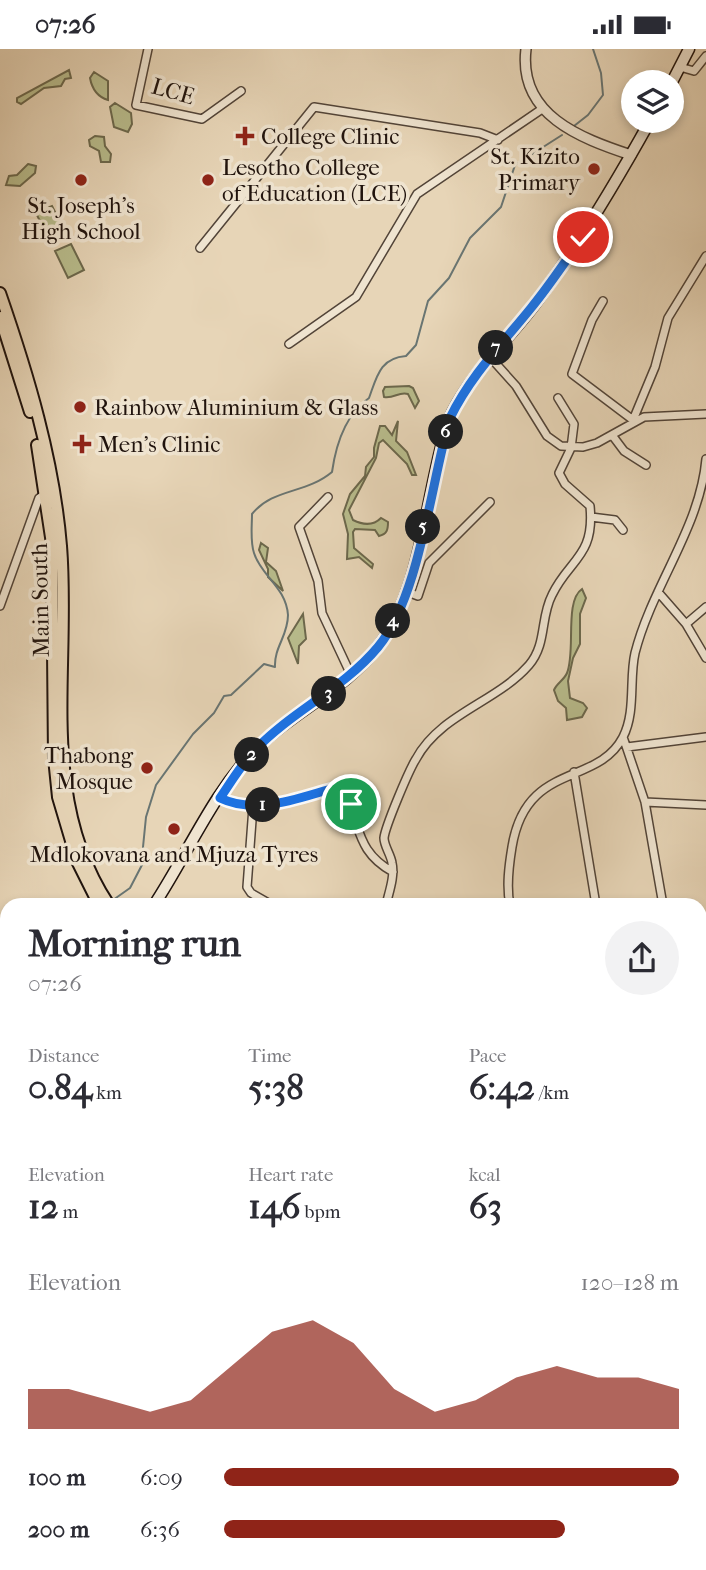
<!DOCTYPE html>
<meta charset="utf-8">
<style>
body{margin:0;font-family:"IM FELL French Canon",serif;background:#f2f2f3;color:#2b2b33;height:100vh;display:flex;flex-direction:column;font-size:26px;white-space:nowrap}
*{box-sizing:border-box;margin:0}
p{font-size:23px;color:#7c7c81}
.icon{flex:none;width:38px;height:38px;fill:none;stroke:currentColor;stroke-width:2;stroke-linecap:round;stroke-linejoin:round}
.map{position:relative;flex:1;overflow:hidden}
.details{position:absolute;left:0px;top:849px;width:707px;height:674px;display:flex;flex-direction:column;background:#fff;border-radius:21px 21px 0 0;box-shadow:0 4px 10px #0003}
.details>*{flex:none}
.fabs{position:absolute;left:621px;top:21px;display:grid;gap:14px}
.fabs a{display:grid;place-items:center;width:63px;height:63px;border-radius:50%;background:#fff;box-shadow:0 4px 10px #0003;font-size:35px}
.pin{position:absolute;display:grid;place-items:center;width:60px;height:60px;color:#fff;margin:-30px;border:4px solid #fff;border-radius:50%;box-shadow:0 2px 7px #0007}
.km{position:absolute;width:35px;height:35px;margin:-18px;border-radius:50%;background:#222;color:#fff;font-size:19px;line-height:35px;text-align:center}
.round{display:grid;place-items:center;flex:none;width:74px;height:74px;border-radius:37px;background:#f2f2f3}
.summary{display:flex;align-items:center;justify-content:space-between;height:119px;padding:0 28px}
h1{font-size:38px;font-weight:800;line-height:52px}
.stats{display:grid;grid-template-columns:repeat(3,1fr);gap:10px;height:119px;padding:7px 28px}
.stats div{display:grid;align-content:center}
.stats b{font-size:35px;font-weight:800}
.stats small{font-size:19px;font-weight:400}
.stats p{font-size:19px}
.chart{height:196px;padding:14px 28px}
.chart p{display:flex;justify-content:space-between}
.chart svg{width:100%;height:126px;margin-top:7px;fill:#8f2418;opacity:.7}
ul{padding:0 28px;list-style:none;font-size:23px}
li{display:grid;grid-template-columns:112px 84px 1fr;align-items:center;height:52px}
li i{height:18px;border-radius:9px;background:#8f2418}
.status{display:flex;justify-content:space-between;align-items:center;height:49px;padding:0 35px;background:#fff;direction:ltr}
.status svg{height:19px;fill:currentColor}
.map>svg:first-child{display:block}
.green{fill:#b8bc8c;stroke:#6c684c;stroke-width:2}
.lines{fill:none;stroke-linecap:round;stroke-linejoin:round}
.stream{stroke:#697572;stroke-width:2}
.minor-casing{stroke:#524438;stroke-width:10}
.tertiary-casing{stroke:#524438;stroke-width:12}
.secondary-casing{stroke:#20130d;stroke-width:13}
.primary-casing{stroke:#20130d;stroke-width:14}
.trunk-casing{stroke:#20130d;stroke-width:14}
.minor{stroke:#efe4d0;stroke-width:7}
.tertiary{stroke:#efe4d0;stroke-width:9}
.secondary{stroke:#efe4d0;stroke-width:10}
.primary{stroke:#e7d5b7;stroke-width:10}
.trunk{stroke:#e7d5b7;stroke-width:10}
.route-casing{stroke:#fff;stroke-width:14}
.route{stroke:#1a73e8;stroke-width:9}
.poi-dot{fill:#8f2418;stroke:#efe4d0;stroke-width:2.5}
.labels{text-anchor:middle;stroke-width:7;stroke-linejoin:round;paint-order:stroke}
.street-label{font-size:23px;fill:#20130d;stroke:#efe4d0}
.poi-label{font-size:23px;fill:#20130d;stroke:#efe4d0;text-anchor:start}
</style>
<div class="status"><b>07:26</b><svg viewBox="0 0 49 12"><path d="M0 12V9h3v3zM5 12V6h3v6zM10 12V3h3v9zM15 12V0h3v12zM26 1h20v11H26zM47 4h2v5h-2z"/></svg></div>
<div class="map">
<svg width="706" height="1521" viewBox="0 0 706 1521">
<rect width="100%" height="100%" fill="#e7d5b7"/>
<filter id="stains"><feTurbulence type="fractalNoise" baseFrequency=".00286" numOctaves="4"/><feColorMatrix values="0 0 0 0 .2 0 0 0 0 .09 0 0 0 0 .02 0 0 0 .5 -.17"/></filter>
<radialGradient id="worn" r=".72"><stop offset=".6" stop-color="#630" stop-opacity="0"/><stop offset="1" stop-color="#630" stop-opacity=".3"/></radialGradient>
<path class="green" d="M 69,21 L 71,29 L 65,30 L 61,37 L 44,39 L 21,55 L 17,53 L 17,49 Z
M 94,23 L 108,32 L 108,51 C 98,48 92,40 90,29 Z
M 115,54 L 131,64 L 132,75 L 128,83 L 114,78 L 110,58 Z
M 95,87 L 104,88 L 105,97 L 111,105 L 110,113 L 101,113 L 99,102 L 90,97 L 89,91 Z
M 28,115 L 36,117 L 35,124 L 20,137 L 6,136 L 9,127 L 17,126 Z
M 52,157 L 65,183 L 49,191 L 36,164 Z
M 71,195 L 84,221 L 68,229 L 55,202 Z
M 409,337 L 413,339 L 419,352 L 415,359 L 408,345 C 399,342 394,350 384,348 L 383,342 L 385,338 Z
M 398,372 L 396,392 L 407,403 L 416,426 L 412,426 L 407,415 L 383,391 L 379,394 L 376,409 L 349,461 L 353,471 C 363,476 373,477 381,469 L 388,473 C 388,481 387,485 379,487 L 375,481 L 355,480 L 353,483 L 354,499 L 373,515 L 372,519 L 359,508 L 347,510 L 348,485 L 343,465 L 350,445 L 365,427 L 366,418 L 374,408 L 374,399 L 380,377 L 385,377 L 392,386 Z
M 261,494 L 268,499 L 266,513 L 276,522 L 283,542 L 268,528 L 268,520 L 259,501 Z
M 582,540 L 586,549 L 580,565 L 580,595 L 573,609 L 568,632 L 570,649 L 583,654 L 587,659 L 582,668 L 567,671 L 566,659 L 558,652 L 554,641 C 557,634 564,631 567,624 C 576,603 564,552 582,540 Z
M 303,565 L 306,590 L 299,597 L 298,615 L 288,589 Z"/>
<g class="lines">
<path class="stream" d="M 574,77 L 588,66 L 603,46 L 601,24 L 593,0
M 146,807 L 143,798 L 146,768 L 156,736 L 193,685 L 214,664 L 224,647 L 231,646 L 264,615 L 275,618 C 274,598 288,587 288,566 C 286,538 261,527 254,504 C 250,492 252,478 252,465 C 273,439 306,445 332,423 C 336,395 346,365 369,349 C 377,327 380,309 406,307 L 416,296 L 428,252 L 449,229 L 470,189 L 501,158 L 515,116 L 562,86
M 113,851 L 130,839 L 143,814
M 0,1033 L 7,1028"/>
<defs>
<path id="minor" d="M 148,0 L 136,56 L 202,70 L 241,42
M 680,18 L 694,22 L 706,7
M 200,199 L 314,58 L 480,84 L 498,91
M 603,252 L 592,271 L 572,325 L 633,371 L 655,318 L 668,269 L 706,207
M 289,295 L 356,248 L 417,145 L 542,60
M 489,307 L 516,337 L 547,387 L 561,397 L 583,398 L 597,394 L 644,368 L 706,365
M 612,386 L 624,402 L 646,416
M 328,448 L 299,478 L 318,532 L 322,564 L 351,626
M 591,468 L 615,471 L 623,481
M 405,542 L 418,547 L 429,514 L 490,453
M 658,543 L 686,575 L 706,609
M 0,557 L 39,449 L 46,444
M 686,575 L 706,558
M 623,688 L 645,753 L 663,856
M 627,698 L 706,688
M 574,723 L 596,856
M 220,749 C 258,767 300,748 338,738 C 363,769 351,800 393,823
M 645,753 L 706,756
M 253,758 L 247,838 L 251,844 L 272,856
M 386,856 C 389,843 395,827 392,814 C 391,806 384,797 384,789 C 385,778 409,721 416,710 C 440,665 497,653 529,616 C 547,595 540,569 552,546 C 569,510 595,508 590,457 L 565,435 L 559,424 L 571,399 L 574,375 L 558,349
M 510,856 C 506,837 509,816 512,798 C 526,712 597,738 623,688 C 636,663 629,630 635,604 C 652,537 700,479 706,410
M 0,883 L 7,882
M 700,936 L 706,934
M 3,1040 L 7,1040
M 0,1126 L 7,1124
M 700,1174 L 706,1174
M 700,1234 L 706,1233
M 700,1283 L 706,1279
M 0,1307 L 7,1302
M 700,1375 L 706,1378
M 700,1461 L 706,1449
M 640,1516 L 645,1521
M 51,1521 L 63,1516
M 671,1521 L 673,1516"/>
<path id="tertiary" d="M 526,0 C 518,66 580,89 631,106
M 700,1085 L 706,1085"/>
<path id="secondary" d="M 672,33 L 689,0
M 154,856 C 187,806 213,744 255,701 C 293,662 347,640 380,595 C 415,547 423,477 436,420 C 440,402 444,381 452,364 C 473,322 507,292 535,255 C 578,197 615,135 650,72
M 0,1429 L 7,1427
M 193,1521 L 194,1516"/>
<path id="primary" d="M 471,1516 L 473,1521"/>
<path id="trunk" d="M 0,244 C 28,325 54,411 61,497 C 71,619 37,748 109,856
M 0,268 L 30,363
M 37,396 L 52,495 L 54,709 L 58,748 L 77,812 L 99,856"/>
</defs>
<use href="#minor" class="minor-casing"/>
<use href="#tertiary" class="tertiary-casing"/>
<use href="#secondary" class="secondary-casing"/>
<use href="#primary" class="primary-casing"/>
<use href="#trunk" class="trunk-casing"/>
<use href="#minor" class="minor"/>
<use href="#tertiary" class="tertiary"/>
<use href="#secondary" class="secondary"/>
<use href="#primary" class="primary"/>
<use href="#trunk" class="trunk"/>
</g>
<g class="lines">
<defs>
<path id="route" d="M 351,755 L 338,738 C 300,748 258,767 220,749 C 231,733 241,716 255,701 C 292,662 343,640 378,598 C 420,547 431,433 450,369 C 471,326 502,295 531,259 C 550,236 566,211 583,188"/>
</defs>
<use href="#route" class="route-casing"/>
<use href="#route" class="route"/>
</g>
<g class="poi-dot">
<path d="M241.5 76.5h7v7h7v7h-7v7h-7v-7h-7v-7h7z"/>
<circle cx="594" cy="120" r="7"/>
<circle cx="81" cy="131" r="7"/>
<circle cx="208" cy="131" r="7"/>
<circle cx="80" cy="358" r="7"/>
<path d="M78.5 384.5h7v7h7v7h-7v7h-7v-7h-7v-7h7z"/>
<circle cx="147" cy="719" r="7"/>
<circle cx="174" cy="780" r="7"/>
</g>
<g class="labels">
<g class="street-label">
<text transform="translate(173 42) rotate(16)" y="8">LCE</text>
<text transform="translate(40 551) rotate(-91)" y="8">Main South</text>
</g>
<g class="poi-label">
<text x="261" y="95">College Clinic</text>
<text x="580" y="115" text-anchor="end">St. Kizito<tspan x="580" dy="26">Primary</tspan></text>
<text x="222" y="126">Lesotho College<tspan x="222" dy="26">of Education (LCE)</tspan></text>
<text x="81" y="164" text-anchor="middle">St. Joseph's<tspan x="81" dy="26">High School</tspan></text>
<text x="94" y="366">Rainbow Aluminium &amp; Glass</text>
<text x="98" y="403">Men's Clinic</text>
<text x="133" y="714" text-anchor="end">Thabong<tspan x="133" dy="26">Mosque</tspan></text>
<text x="174" y="813" text-anchor="middle">Mdlokovana and Mjuza Tyres</text>
</g>
</g>
<rect width="100%" height="100%" filter="url(#stains)"/>
<rect width="100%" height="100%" fill="url(#worn)"/>
</svg>
<div class="fabs">
<a><svg class="icon" aria-label="layers" viewBox="0 0 24 24"><path d="M12 4l9 5-9 5-9-5zM3 14l9 5 9-5"/></svg></a>
</div>
<div class="pin" style="left:351px;top:755px;background:#1e9e55"><svg class="icon" aria-label="arrive" viewBox="0 0 24 24"><path d="M6 21V4h12l-3 4 3 4H6"/></svg></div>
<div class="pin" style="left:583px;top:188px;background:#d93025"><svg class="icon" aria-label="check" viewBox="0 0 24 24"><path d="M5 12l5 5 9-10"/></svg></div>
<b class="km" style="left:263px;top:756px">1</b>
<b class="km" style="left:252px;top:706px">2</b>
<b class="km" style="left:329px;top:645px">3</b>
<b class="km" style="left:393px;top:572px">4</b>
<b class="km" style="left:423px;top:478px">5</b>
<b class="km" style="left:446px;top:383px">6</b>
<b class="km" style="left:496px;top:299px">7</b>
<section class="details">
<div class="summary"><div><h1>Morning run</h1><p>07:26</p></div><a class="round"><svg class="icon" aria-label="share" viewBox="0 0 24 24"><path d="M12 15V3M7 8l5-5 5 5M5 13v7h14v-7"/></svg></a></div>
<div class="stats">
<div><p>Distance</p><b>0.84<small> km</small></b></div>
<div><p>Time</p><b>5:38</b></div>
<div><p>Pace</p><b>6:42<small> /km</small></b></div>
</div>
<div class="stats">
<div><p>Elevation</p><b>12<small> m</small></b></div>
<div><p>Heart rate</p><b>146<small> bpm</small></b></div>
<div><p>kcal</p><b>63</b></div>
</div>
<div class="chart"><p><span>Elevation</span>120–128 m</p>
<svg viewBox="0 0 160 44" preserveAspectRatio="none"><path d="M0 44V30L10 30L20 34L30 38L40 34L50 22L60 10L70 6L80 14L90 30L100 38L110 34L120 26L130 22L140 26L150 26L160 30V44z"/></svg>
</div>
<ul>
<li><b>100 m</b>6:09<i style="width:100%"></i></li>
<li><b>200 m</b>6:36<i style="width:75%"></i></li>
</ul>
</section>
</div>
